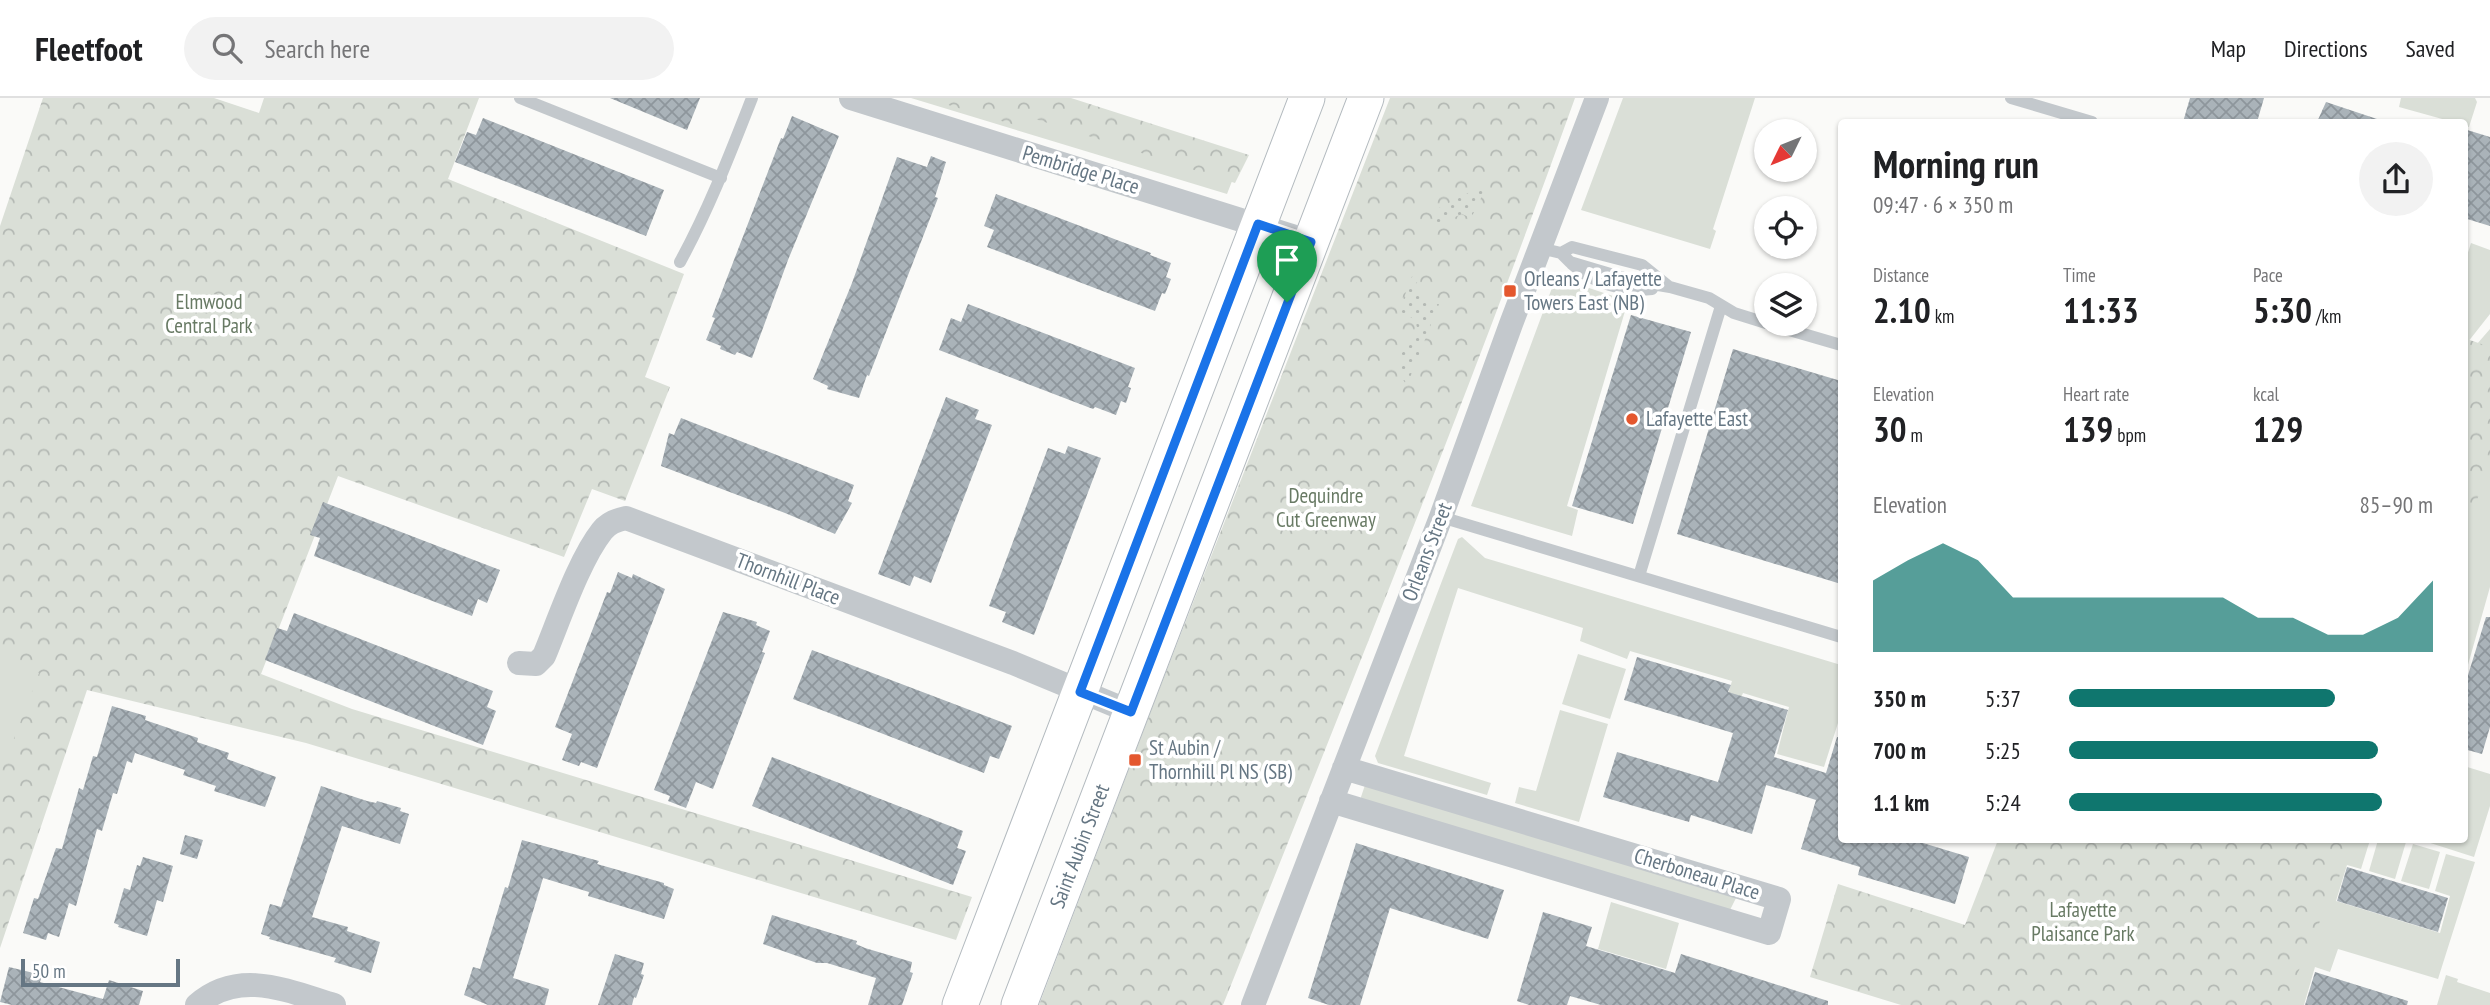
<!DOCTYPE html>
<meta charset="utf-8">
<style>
body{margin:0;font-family:"PT Sans Narrow",sans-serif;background:#f2f2f2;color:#202124;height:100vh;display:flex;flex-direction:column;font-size:26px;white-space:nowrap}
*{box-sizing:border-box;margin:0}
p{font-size:23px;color:#757577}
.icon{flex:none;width:38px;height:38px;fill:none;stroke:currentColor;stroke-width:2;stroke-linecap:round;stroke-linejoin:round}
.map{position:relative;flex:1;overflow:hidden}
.drawer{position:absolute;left:1838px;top:21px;width:630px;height:724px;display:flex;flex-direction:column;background:#fff;border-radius:7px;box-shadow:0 2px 5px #0004}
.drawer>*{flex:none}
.needle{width:46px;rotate:227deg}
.controls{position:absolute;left:1754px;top:21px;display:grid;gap:14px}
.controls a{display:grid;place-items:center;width:63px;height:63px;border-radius:50%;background:#fff;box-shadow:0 2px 5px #0004;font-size:35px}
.scale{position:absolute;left:21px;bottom:18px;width:159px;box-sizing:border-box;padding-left:7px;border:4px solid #657683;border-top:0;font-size:19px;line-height:24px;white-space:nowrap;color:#657683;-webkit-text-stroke:5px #fff;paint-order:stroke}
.pin{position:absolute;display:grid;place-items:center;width:60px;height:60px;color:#fff;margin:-72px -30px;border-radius:50% 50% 50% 0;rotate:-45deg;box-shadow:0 0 7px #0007}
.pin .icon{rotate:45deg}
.round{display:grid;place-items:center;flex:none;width:74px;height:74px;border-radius:37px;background:#f2f2f2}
.head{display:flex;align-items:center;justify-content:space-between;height:119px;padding:0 35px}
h1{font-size:38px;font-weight:600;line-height:52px}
.stats{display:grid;grid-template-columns:repeat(3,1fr);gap:10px;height:119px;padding:7px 35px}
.stats div{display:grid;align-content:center}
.stats b{font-size:35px;font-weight:600}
.stats small{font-size:19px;font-weight:400}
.stats p{font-size:19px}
.chart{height:196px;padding:14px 35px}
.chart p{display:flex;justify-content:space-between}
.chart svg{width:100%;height:126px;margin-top:7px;fill:#0f766e;opacity:.7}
ul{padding:0 35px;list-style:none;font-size:23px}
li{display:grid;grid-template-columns:112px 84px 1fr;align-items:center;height:52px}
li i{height:18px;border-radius:9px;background:#0f766e}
header{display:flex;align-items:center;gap:42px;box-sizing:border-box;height:98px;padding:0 35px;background:#fff;border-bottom:2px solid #e0e0e0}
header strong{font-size:33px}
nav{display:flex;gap:38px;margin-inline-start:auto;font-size:24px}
.search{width:490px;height:63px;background:#f2f2f2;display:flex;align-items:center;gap:18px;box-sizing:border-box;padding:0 24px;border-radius:38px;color:#757577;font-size:26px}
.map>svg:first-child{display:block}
.grass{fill:#dadfd7}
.forest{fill:url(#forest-crowns)}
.garden{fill:url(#garden-dots)}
.building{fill:url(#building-cross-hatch)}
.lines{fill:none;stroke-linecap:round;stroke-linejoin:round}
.secondary-casing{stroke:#b3babf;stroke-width:37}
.service{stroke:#c3c8cc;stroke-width:12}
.minor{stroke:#c3c8cc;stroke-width:24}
.secondary{stroke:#fff;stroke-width:35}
.route-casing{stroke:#fff;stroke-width:14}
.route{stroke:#1a73e8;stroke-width:9}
.poi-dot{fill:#e4572e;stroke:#fff;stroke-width:2.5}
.labels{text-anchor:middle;stroke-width:7;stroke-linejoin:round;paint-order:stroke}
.street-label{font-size:21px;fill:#657683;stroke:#fff}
.poi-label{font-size:21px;fill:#657683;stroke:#fff;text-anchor:start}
.park-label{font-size:21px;fill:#687a64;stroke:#fff}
</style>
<header>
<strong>Fleetfoot</strong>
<div class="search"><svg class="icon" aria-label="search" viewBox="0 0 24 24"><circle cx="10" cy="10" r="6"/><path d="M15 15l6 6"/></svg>Search here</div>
<nav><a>Map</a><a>Directions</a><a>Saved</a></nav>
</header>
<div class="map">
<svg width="2490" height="907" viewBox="0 0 2490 907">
<defs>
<pattern id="forest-crowns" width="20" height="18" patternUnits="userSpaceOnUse" patternTransform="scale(1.75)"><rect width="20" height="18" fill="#dadfd7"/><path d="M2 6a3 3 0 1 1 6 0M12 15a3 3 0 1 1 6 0" fill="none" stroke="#b4b9b4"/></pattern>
<pattern id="garden-dots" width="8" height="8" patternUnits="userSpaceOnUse" patternTransform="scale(1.75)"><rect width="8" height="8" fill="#dadfd7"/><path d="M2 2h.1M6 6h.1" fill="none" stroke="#b4b9b4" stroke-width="1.8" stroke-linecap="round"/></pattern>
<pattern id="building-cross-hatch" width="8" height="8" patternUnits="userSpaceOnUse" patternTransform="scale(1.75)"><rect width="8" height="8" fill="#aab3b9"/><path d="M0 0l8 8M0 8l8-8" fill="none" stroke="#8e969c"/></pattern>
</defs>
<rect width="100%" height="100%" fill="#fafaf8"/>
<path class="grass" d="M 911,0 L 1010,0 L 1234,78 L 1227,96 Z
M 1623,0 L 1755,0 L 1713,131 L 1716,133 L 1710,151 L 1581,112 Z
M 2401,0 L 2475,0 L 2477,4 L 2469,29 L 2464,28 L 2464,24 L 2453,24 L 2399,9 Z
M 2471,145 L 2490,152 L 2490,216 L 2464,249 L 2464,167 Z
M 1556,179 L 1628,203 L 1567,408 L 1578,412 L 1572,438 L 1471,408 Z
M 2490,231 L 2490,489 L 2464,581 L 2464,261 Z
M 1462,439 L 1485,460 L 1841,567 L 1841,625 L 1838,625 L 1824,669 L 1777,656 L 1789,609 L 1743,595 L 1740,602 L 1727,599 L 1732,583 L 1630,553 L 1627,561 L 1580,543 L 1583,530 L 1458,490 L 1404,658 L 1491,685 L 1487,697 L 1378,665 L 1375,658 L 1458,441 Z
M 0,506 L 51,543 L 0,750 Z
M 1578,556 L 1626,571 L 1610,621 L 1562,606 Z
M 1560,612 L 1608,626 L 1579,724 L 1515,705 L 1519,689 L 1536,693 Z
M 2464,668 L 2490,676 L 2490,708 L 2474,759 L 2421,742 L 2464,742 Z
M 1365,687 L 1736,800 L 1730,812 L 1360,702 Z
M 2325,742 L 2370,742 L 2361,771 L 2347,767 L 2336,803 L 2440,835 L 2450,798 L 2435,793 L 2446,756 L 2475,764 L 2438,881 L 2338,851 L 2330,874 L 2315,869 L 2304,907 L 2236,907 Z
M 2378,742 L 2406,744 L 2395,781 L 2369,773 Z
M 2413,746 L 2440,754 L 2429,791 L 2401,783 Z
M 1611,804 L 1679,825 L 1666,871 L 1598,851 Z
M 2446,877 L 2458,881 L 2457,884 L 2490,895 L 2490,907 L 2437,907 Z"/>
<path class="forest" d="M 43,0 L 214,0 L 259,15 L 264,0 L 479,0 L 448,81 L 684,176 L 645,279 L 670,289 L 625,403 L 592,391 L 564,459 L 338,378 L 261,576 L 352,611 L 972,799 L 956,842 L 306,645 L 87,592 L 0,850 L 0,677 L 39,575 L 0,563 L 0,128 Z
M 925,0 L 1071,0 L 1249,57 L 1235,85 L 1029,19 L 1025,30 Z
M 1390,0 L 1575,0 C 1466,305 1343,606 1223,907 L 1039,907 L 1157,597 Z
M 2464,240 L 2490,249 L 2490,365 L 2464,439 Z
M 1998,742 L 2355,742 L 2284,907 L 1901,907 L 1810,879 L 1838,786 L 1965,827 Z"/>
<path class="garden" d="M 1476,91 L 1485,92 L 1471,120 L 1462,116 L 1443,124 L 1433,125 L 1439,110 Z
M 1414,173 L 1418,183 L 1415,187 L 1418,191 L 1416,194 L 1428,207 L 1439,206 L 1407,287 C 1400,280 1398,265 1402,255 C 1405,248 1415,244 1417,237 C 1419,232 1416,226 1414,221 L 1399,213 Z"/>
<path class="building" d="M 610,0 L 700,0 L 687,32 Z
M 2190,0 L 2264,0 L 2257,24 L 2183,24 Z
M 2326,4 L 2377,21 L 2376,24 L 2317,24 Z
M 792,18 L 839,38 L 788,162 L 752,260 L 737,254 L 735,257 L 720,251 L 721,248 L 706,242 L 715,220 L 712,219 L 781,40 L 783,41 Z
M 483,20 L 664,92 L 646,138 L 455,64 L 467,34 L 476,37 Z
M 2464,31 L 2490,39 L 2490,128 L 2464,120 Z
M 931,58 L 946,64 L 935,99 L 938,100 L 869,278 L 867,277 L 859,300 L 827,291 L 828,288 L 813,281 L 852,185 L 897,59 L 927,69 Z
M 996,96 L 1151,155 L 1150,157 L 1171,165 L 1166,179 L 1171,181 L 1165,196 L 1162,195 L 1155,213 L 987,149 L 994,132 L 984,128 Z
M 968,206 L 1135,270 L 1128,289 L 1131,290 L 1126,305 L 1121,303 L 1116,317 L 1095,309 L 1093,311 L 939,252 L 951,220 L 961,224 Z
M 1631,217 L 1691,234 L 1633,426 L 1572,408 Z
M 1733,251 L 1841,283 L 1841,486 L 1677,436 Z
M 946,299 L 979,312 L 975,321 L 992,327 L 931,485 L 914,478 L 910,488 L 878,476 Z
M 681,320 L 854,387 L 848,403 L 852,405 L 835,436 L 785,415 L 661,368 L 669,335 L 674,337 Z
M 1068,348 L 1101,360 L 1034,537 L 1002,524 L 1006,514 L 989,508 L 1048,350 L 1065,356 Z
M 323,404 L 500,472 L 487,505 L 478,501 L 472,518 L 314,458 L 320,440 L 310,437 Z
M 618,474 L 632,480 L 633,476 L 665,491 L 597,670 L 581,664 L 579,668 L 562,662 L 572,636 L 555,629 L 607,494 L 610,495 Z
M 723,514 L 757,524 L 756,527 L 770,533 L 762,554 L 765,555 L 713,691 L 696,684 L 686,710 L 668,703 L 670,698 L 654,692 Z
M 294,515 L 493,593 L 487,609 L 496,613 L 483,647 L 265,562 L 277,530 L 287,533 Z
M 2486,519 L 2490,519 L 2490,629 L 2482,656 L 2464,651 L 2464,590 Z
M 812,552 L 1012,628 L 999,661 L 990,658 L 984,675 L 793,601 Z
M 1637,559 L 1731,587 L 1728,594 L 1788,612 L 1774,659 L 1826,675 L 1837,639 L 1841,639 L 1841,742 L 1913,742 L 1969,759 L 1955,806 L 1858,777 L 1860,769 L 1801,751 L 1816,702 L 1791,694 L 1766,687 L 1752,736 L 1691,717 L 1689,724 L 1603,699 L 1617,654 L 1718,684 L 1733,635 L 1624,602 Z
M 112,608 L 146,618 L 145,622 L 198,640 L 197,644 L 229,655 L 227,661 L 276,679 L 265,709 L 214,693 L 216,688 L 183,677 L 185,672 L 135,655 L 132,665 L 127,663 L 117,696 L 113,695 L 102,733 L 97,731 L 76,808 L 69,805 L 59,839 L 48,835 L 46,842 L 23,835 L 34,800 L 38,801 L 56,750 L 62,751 L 79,690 L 83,692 L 93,658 L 97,659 Z
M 772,659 L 963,733 L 957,750 L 966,753 L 953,787 L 752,708 Z
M 321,688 L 367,703 L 376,705 L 377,703 L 401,710 L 400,713 L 409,716 L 400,746 L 342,728 L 312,819 L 348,829 L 347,833 L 380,844 L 371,875 L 334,864 L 336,860 L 269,841 L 270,839 L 261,836 L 270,806 L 281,809 Z
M 185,737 L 203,742 L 197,761 L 180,756 Z
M 522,742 L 599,763 L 597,766 L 664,785 L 664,787 L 674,791 L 664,821 L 588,798 L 589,794 L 543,780 L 513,880 L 549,891 L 545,907 L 488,907 L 464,897 L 473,869 L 480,871 L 505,789 L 508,790 Z
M 1356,745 L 1504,792 L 1488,841 L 1390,810 L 1360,907 L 1329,907 L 1308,900 Z
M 143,759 L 173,768 L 163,804 L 157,802 L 147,838 L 118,829 L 119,827 L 114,825 L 124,790 L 130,792 L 137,767 L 140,768 Z
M 2347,769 L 2448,800 L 2438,834 L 2337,803 Z
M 1543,814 L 1592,829 L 1586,848 L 1675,875 L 1681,856 L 1828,903 L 1828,907 L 1601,907 L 1570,898 L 1567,907 L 1529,907 L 1517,903 Z
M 772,817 L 857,843 L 856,846 L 865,850 L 912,864 L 910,874 L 913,875 L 902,907 L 868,907 L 876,880 L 827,865 L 817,865 L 763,846 Z
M 615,856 L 644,865 L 641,876 L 644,877 L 636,900 L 634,899 L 632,907 L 598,907 Z
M 9,869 L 42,877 L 40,884 L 103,901 L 109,882 L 143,893 L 139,907 L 12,907 L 0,904 Z
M 2315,874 L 2408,903 L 2407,907 L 2305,907 Z"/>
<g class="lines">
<defs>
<g id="secondary">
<path d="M 960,907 L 1307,0"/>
<path id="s1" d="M 1019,907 L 1366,0"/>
</g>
</defs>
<use href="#secondary" class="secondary-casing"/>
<path class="service" d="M 520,0 L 721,80
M 2011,0 L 2092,24
M 1540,150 L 1561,155 L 1570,164 L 1634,183 L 1670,189 L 1709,200 L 1734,215 L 1766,225
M 1561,155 L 1572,149 L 1642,167 L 1668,188
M 680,164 C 709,111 730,56 752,0
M 1572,166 C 1594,186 1624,194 1652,191
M 1769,226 L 1841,247
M 1441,419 L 1841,539
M 1639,478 L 1721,208"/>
<path class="minor" d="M 851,0 L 1311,144
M 519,565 L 536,566 L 544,558 C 559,522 579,462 602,433 C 608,425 616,422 626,420 L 1013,565 L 1131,614
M 1331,703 L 1769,835 L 1779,801 L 1344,670
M 197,907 C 239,870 288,893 334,907
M 1253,907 L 1441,419 L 1511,226 L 1597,0"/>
<use href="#secondary" class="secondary"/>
</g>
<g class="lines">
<defs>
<path id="route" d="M 1258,126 L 1311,144 L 1131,614 L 1080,594 Z"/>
</defs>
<use href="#route" class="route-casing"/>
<use href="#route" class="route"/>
</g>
<g class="poi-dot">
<rect x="1503" y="186" width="14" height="14" rx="3.5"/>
<circle cx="1632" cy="321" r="7"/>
<rect x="1128" y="655" width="14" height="14" rx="3.5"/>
</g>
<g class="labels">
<g class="street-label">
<text transform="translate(1081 72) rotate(17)" y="7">Pembridge Place</text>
<text transform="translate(1427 454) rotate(-69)" y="7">Orleans Street</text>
<text transform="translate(788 481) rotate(21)" y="7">Thornhill Place</text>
<text dy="7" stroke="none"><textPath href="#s1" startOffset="170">Saint Aubin Street</textPath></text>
<text transform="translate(1697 776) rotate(17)" y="7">Cherboneau Place</text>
</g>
<g class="poi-label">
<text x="1524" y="188">Orleans / Lafayette<tspan x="1524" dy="24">Towers East (NB)</tspan></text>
<text x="1646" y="328">Lafayette East</text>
<text x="1149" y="657">St Aubin /<tspan x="1149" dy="24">Thornhill Pl NS (SB)</tspan></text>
</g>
<g class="park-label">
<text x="209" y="211">Elmwood<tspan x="209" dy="24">Central Park</tspan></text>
<text x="1326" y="405">Dequindre<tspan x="1326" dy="24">Cut Greenway</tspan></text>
<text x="2083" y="819">Lafayette<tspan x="2083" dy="24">Plaisance Park</tspan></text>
</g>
</g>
</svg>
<div class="controls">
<a><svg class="needle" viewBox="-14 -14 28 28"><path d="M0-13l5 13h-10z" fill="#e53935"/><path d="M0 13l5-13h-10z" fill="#757577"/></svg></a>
<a><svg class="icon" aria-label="locate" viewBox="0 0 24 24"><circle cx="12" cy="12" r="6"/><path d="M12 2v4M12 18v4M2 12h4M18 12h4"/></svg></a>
<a><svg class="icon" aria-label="layers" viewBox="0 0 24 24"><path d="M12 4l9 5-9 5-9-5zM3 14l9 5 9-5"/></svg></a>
</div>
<div class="scale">50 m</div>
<div class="pin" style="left:1287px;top:204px;background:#1e9e55"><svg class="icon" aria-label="arrive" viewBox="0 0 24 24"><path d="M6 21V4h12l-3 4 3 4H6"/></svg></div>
<section class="drawer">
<div class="head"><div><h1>Morning run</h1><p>09:47 · 6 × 350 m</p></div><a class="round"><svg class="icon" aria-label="share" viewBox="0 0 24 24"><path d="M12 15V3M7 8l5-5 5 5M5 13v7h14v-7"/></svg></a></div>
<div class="stats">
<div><p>Distance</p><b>2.10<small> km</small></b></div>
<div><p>Time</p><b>11:33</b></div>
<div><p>Pace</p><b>5:30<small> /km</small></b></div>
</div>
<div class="stats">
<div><p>Elevation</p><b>30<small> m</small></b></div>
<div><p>Heart rate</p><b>139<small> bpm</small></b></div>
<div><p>kcal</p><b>129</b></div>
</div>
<div class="chart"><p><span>Elevation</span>85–90 m</p>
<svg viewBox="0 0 160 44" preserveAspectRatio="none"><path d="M0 44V19L10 12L20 6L30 12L40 25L50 25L60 25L70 25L80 25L90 25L100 25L110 32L120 32L130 38L140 38L150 32L160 19V44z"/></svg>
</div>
<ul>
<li><b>350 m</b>5:37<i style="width:73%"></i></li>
<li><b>700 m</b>5:25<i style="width:85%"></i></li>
<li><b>1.1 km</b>5:24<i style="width:86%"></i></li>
</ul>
</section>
</div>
